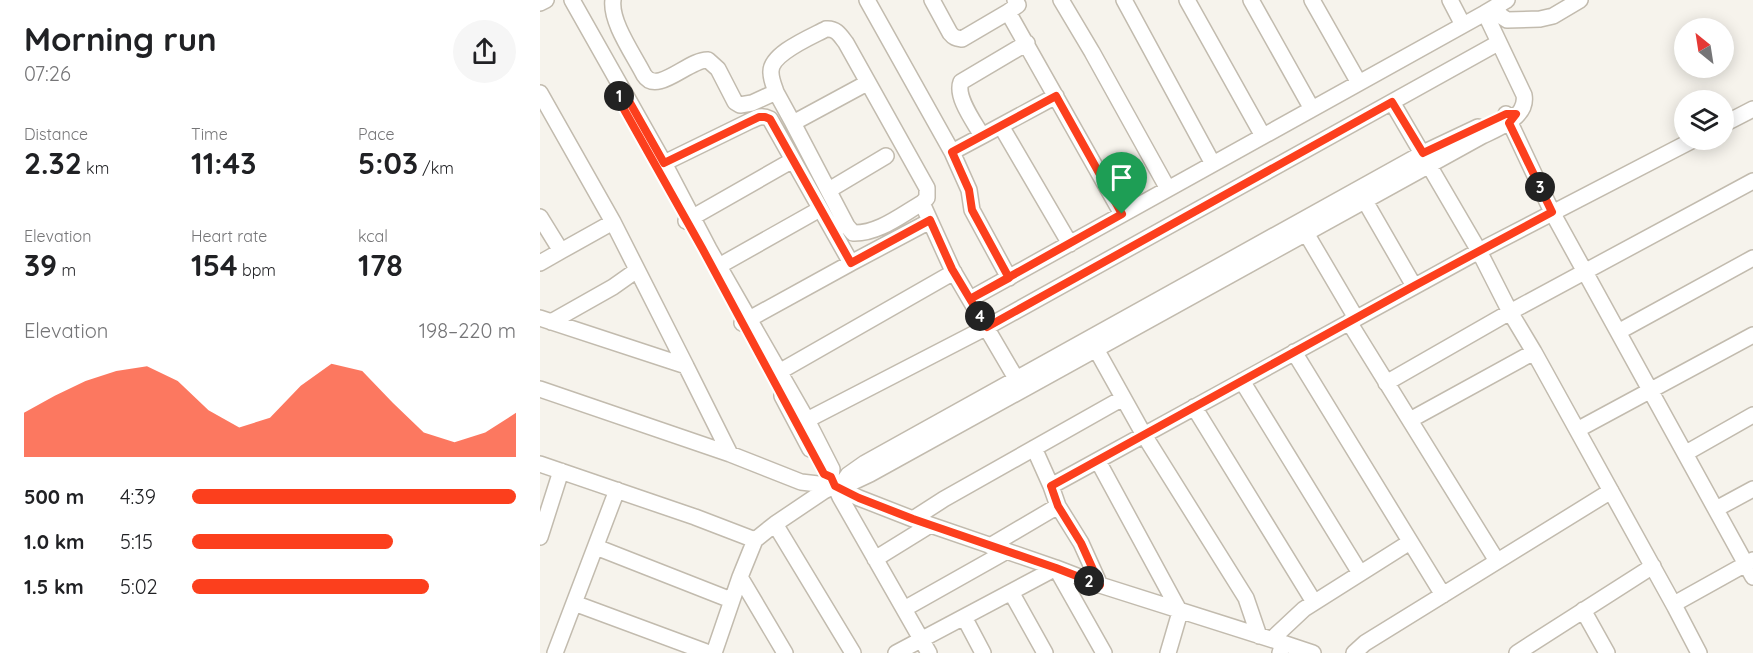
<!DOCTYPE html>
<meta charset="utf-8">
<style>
body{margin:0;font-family:Quicksand,sans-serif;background:#f6f6f6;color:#202124;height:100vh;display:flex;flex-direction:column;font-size:22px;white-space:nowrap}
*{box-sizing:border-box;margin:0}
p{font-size:20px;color:#757577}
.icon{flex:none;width:33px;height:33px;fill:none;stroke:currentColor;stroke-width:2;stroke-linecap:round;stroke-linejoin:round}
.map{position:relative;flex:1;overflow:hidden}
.side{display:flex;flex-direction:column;background:#fff;width:540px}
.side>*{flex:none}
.needle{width:39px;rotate:330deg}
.tools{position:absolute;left:1134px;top:18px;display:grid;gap:12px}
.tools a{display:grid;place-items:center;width:60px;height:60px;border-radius:50%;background:#fff;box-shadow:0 3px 15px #0003;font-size:30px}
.pin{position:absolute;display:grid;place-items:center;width:51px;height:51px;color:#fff;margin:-62px -26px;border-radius:50% 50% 50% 0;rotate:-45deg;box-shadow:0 0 6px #0007}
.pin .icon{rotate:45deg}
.km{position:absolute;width:30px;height:30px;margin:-15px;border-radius:50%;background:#222;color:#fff;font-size:16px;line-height:30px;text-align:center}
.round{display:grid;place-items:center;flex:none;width:63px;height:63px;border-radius:32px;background:#f6f6f6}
.head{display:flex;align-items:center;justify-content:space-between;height:102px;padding:0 24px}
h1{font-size:33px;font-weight:700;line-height:45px}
.metrics{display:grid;grid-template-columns:repeat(3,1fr);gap:9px;height:102px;padding:6px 24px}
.metrics div{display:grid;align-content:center}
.metrics b{font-size:30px;font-weight:700}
.metrics small{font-size:16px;font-weight:400}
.metrics p{font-size:16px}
.chart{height:168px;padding:12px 24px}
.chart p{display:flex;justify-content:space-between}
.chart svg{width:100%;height:108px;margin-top:6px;fill:#fc3f1d;opacity:.7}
ul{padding:0 24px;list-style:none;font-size:20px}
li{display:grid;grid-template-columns:96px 72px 1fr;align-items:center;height:45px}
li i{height:15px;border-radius:8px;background:#fc3f1d}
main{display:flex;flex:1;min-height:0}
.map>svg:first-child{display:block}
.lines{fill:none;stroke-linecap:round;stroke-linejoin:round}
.minor-casing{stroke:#c2bbae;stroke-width:18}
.minor{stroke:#fff;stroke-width:15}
.route-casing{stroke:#fff;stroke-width:12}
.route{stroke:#fc3f1d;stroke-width:8}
</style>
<main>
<section class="side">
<div class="head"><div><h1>Morning run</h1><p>07:26</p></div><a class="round"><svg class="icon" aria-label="share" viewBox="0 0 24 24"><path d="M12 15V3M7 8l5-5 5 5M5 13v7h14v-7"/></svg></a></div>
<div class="metrics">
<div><p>Distance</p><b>2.32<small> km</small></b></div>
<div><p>Time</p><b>11:43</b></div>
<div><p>Pace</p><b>5:03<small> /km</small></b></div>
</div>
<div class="metrics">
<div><p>Elevation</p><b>39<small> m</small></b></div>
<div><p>Heart rate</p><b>154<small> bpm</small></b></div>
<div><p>kcal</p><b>178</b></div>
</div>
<div class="chart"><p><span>Elevation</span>198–220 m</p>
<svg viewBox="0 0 160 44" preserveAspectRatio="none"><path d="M0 44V26L10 19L20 13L30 9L40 7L50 13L60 25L70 32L80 28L90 15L100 6L110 9L120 22L130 34L140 38L150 34L160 26V44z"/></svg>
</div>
<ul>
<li><b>500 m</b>4:39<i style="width:100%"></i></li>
<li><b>1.0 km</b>5:15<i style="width:62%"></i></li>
<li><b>1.5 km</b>5:02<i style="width:73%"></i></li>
</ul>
</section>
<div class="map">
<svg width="1213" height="653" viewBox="0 0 1213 653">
<rect width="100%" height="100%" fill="#f6f3ec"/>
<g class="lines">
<defs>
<path id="minor" d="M 32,0 L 124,163 L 169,249 L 267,420 L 292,469 L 291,477 L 300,497 L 389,653
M 73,0 C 70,22 94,55 104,75 C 117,96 149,59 168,60 L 178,69 L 195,102 L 200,105 L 212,103 L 236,92 L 253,123 L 327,83
M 327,0 L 412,152
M 392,0 L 410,33 C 414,38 416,38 422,39 L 468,12
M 475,0 L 478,5 L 468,12 L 582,214
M 521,0 L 552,52 L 628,189
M 584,0 L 673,164
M 647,0 L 723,136
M 711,0 L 772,109
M 772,0 L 819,83
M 910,0 L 923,25
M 0,3 L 6,0
M 955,7 L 961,16 L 967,20 L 1000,19 L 1013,16 L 1040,0
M 487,43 L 421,82 C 415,97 435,123 442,136 L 516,96
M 236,92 C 234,86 231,79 231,73 C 229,54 271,37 286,29 C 296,28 300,35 306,43 L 387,188 L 387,198 L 382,203
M 0,93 L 73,222 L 146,366
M 852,102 L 939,251 L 970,312 L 994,352 L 1135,607 L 1159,653
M 966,114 L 1012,212 L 1213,577
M 253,123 L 307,226 L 313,233 C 338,234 361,215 382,203 L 412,269 L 481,387
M 1184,124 L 1213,109
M 461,126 L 530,244
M 442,136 L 412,152 L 429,190 L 432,210 L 469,278
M 124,163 L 210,121 C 218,117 222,115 230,119 L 311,263 L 390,221
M 289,190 L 346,156
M 825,201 L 874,286
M 0,217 L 21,251 L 73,222
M 146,221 L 253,160
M 766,233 L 816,318
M 0,263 L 21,251
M 179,266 L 280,209
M 430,299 L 945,13
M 0,318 L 146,366 L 190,454
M 11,322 L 73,287 L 97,270
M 809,322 L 957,561
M 202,323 L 311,263
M 1078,332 L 1213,258
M 556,349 L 604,435 L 706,598 L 719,636
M 754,352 L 903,595
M 239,372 L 414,272
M 702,381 L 820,573
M 846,383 L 970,312 L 1213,181
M 0,389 L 190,454 L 261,482 L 295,486 L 319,498 L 373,519 L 516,568 L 560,585 L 743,643
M 242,396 L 270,449
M 654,407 L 774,602
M 267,420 L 447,327 L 958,43
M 870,420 L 994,352
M 1037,430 L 1213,335
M 494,448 L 511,486
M 1146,453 L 1213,415
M 558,461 L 640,612 L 628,653
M 0,464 L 155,517 L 215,540
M 303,482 L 308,475 L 325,463 L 883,153 L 938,127
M 518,506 L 541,543 L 560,585
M 1176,509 L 1213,489
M 373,519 L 404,499 L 583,398
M 235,524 L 313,653
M 0,537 L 21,471
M 450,546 L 518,506 L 511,486 L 939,251 L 1153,140
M 56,547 L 191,600
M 335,559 L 390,525
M 200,577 L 245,653
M 471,592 L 505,653
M 34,603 L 169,653
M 1134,604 L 1213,560
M 364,609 L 467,551
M 1043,610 L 1067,653
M 424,617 L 443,653
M 732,639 L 764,609 L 870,542
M 15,653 L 77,490
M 174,653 L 200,577 L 215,540 L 235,524 L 284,491 L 303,482 L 313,482 L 330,474 L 942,136 C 959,128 988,117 984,95 L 945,13 L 967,0
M 356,653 L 516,568 L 564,653
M 740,653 L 743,643 L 773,653
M 814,653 L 825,643 L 1071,491
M 977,653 L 1113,566"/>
</defs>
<use href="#minor" class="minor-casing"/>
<use href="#minor" class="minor"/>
</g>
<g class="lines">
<defs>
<path id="route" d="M 582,214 L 430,299 L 412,269 L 390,220 L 311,263 L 230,119 L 225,117 L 219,117 L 124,163 L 85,94 L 77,97 L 162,248 L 284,474 L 291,477 L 295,486 L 319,498 L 373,519 L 516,568 L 560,585 L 541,543 L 518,506 L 511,486 L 874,286 L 1012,212 L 969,123 L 976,114 L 966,114 L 883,153 L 852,102 L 447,327 L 430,299 L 469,278 L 432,210 L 429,190 L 412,152 L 516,96 L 582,214"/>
</defs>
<use href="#route" class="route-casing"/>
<use href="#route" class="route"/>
</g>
</svg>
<div class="tools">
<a><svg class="needle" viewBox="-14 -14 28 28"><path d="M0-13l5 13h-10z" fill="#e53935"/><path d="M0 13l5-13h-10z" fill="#757577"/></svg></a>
<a><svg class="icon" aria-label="layers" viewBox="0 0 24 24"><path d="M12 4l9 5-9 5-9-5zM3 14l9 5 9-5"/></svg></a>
</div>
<div class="pin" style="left:582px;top:214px;background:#1e9e55"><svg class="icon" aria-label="arrive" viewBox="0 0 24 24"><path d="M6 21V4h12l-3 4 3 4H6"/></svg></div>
<b class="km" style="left:79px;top:96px">1</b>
<b class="km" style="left:549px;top:581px">2</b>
<b class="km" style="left:1000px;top:187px">3</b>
<b class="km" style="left:440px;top:316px">4</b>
</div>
</main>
